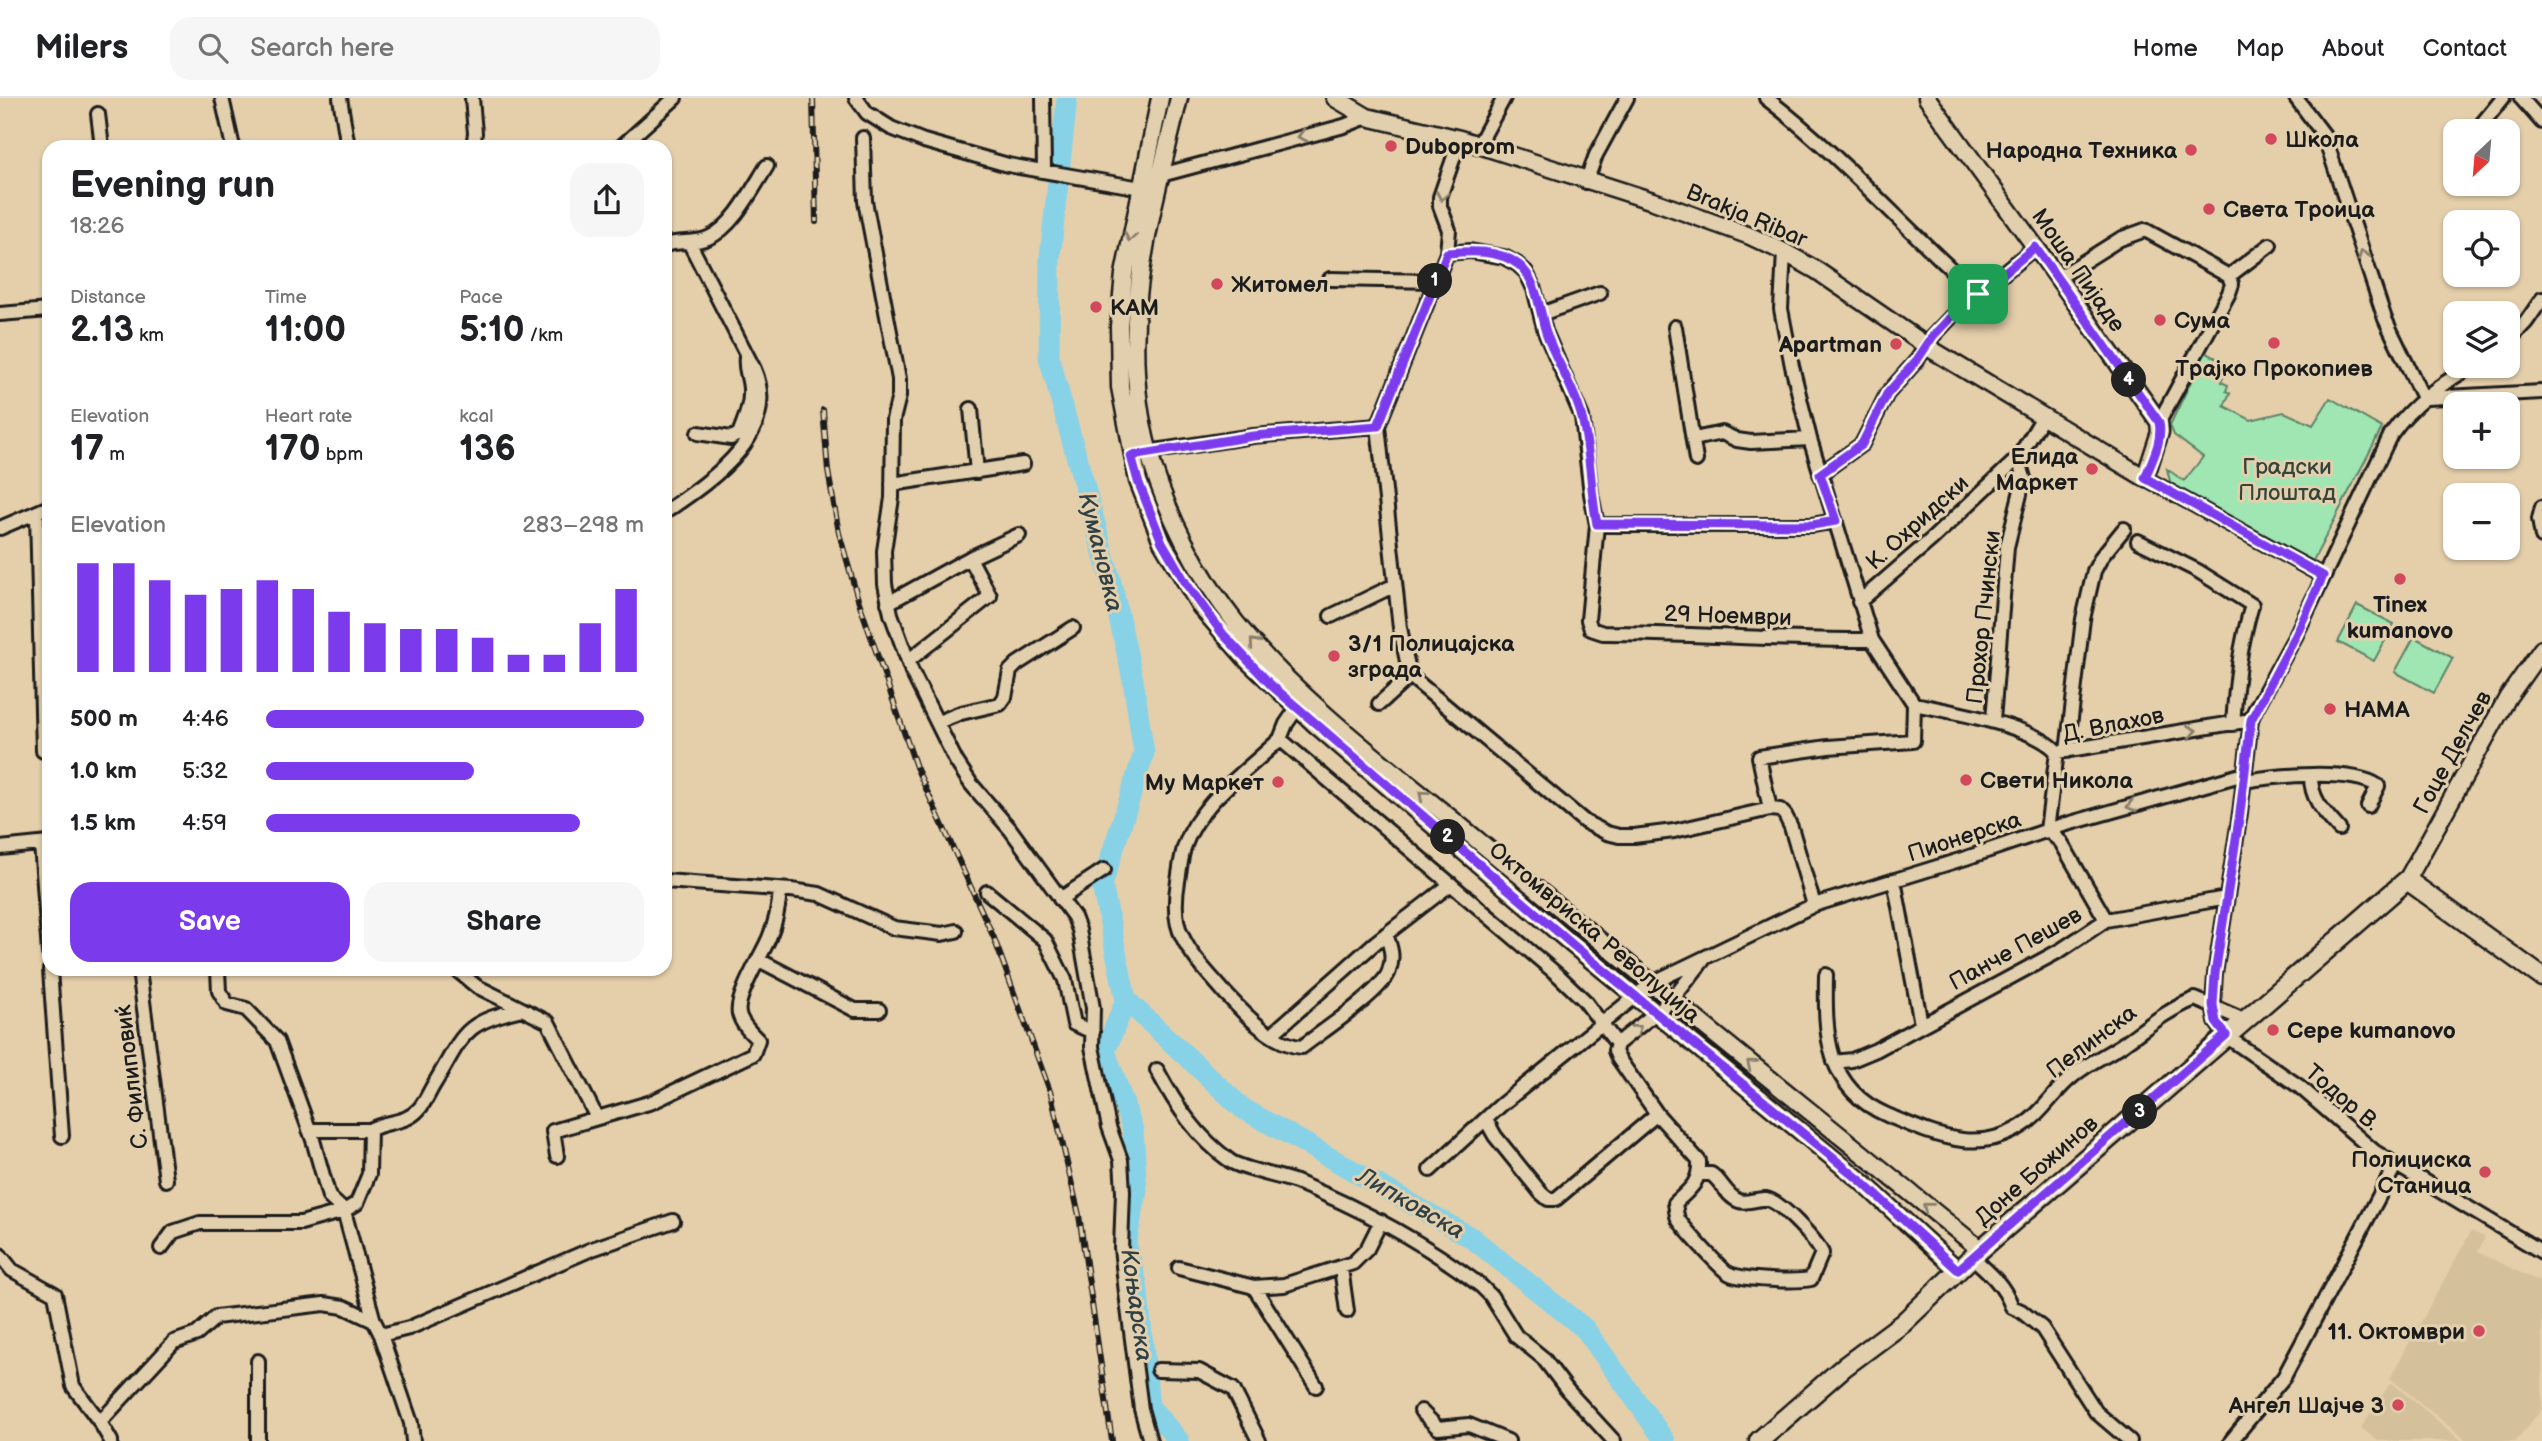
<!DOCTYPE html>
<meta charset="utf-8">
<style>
body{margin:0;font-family:"Balsamiq Sans",sans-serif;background:#f6f6f6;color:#202124;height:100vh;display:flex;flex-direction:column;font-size:26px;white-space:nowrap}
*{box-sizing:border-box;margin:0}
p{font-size:23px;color:#757577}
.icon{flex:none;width:38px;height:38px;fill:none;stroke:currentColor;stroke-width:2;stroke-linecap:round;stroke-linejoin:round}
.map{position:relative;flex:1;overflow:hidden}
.details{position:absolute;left:42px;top:42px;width:630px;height:836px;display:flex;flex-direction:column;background:#fff;border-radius:21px;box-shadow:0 2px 5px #0004}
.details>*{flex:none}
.needle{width:46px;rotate:206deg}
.fabs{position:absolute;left:2443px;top:21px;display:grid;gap:14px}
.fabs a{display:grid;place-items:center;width:77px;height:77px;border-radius:14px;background:#fff;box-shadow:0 2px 5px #0004;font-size:35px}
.pin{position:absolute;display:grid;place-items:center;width:60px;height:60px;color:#fff;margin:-30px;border-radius:14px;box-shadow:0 4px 10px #0006}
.km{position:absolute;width:35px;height:35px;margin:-18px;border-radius:50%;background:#222;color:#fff;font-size:19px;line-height:35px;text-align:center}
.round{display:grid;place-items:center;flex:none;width:74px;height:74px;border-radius:21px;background:#f6f6f6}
.headline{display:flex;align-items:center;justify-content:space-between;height:119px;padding:0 28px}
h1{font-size:38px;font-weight:700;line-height:52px}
.figures{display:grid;grid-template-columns:repeat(3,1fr);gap:10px;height:119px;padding:7px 28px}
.figures div{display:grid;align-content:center}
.figures b{font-size:35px;font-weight:700}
.figures small{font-size:19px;font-weight:400}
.figures p{font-size:19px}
.chart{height:196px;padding:14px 28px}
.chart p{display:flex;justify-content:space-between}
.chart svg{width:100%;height:126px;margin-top:7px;stroke:#7c3aed;stroke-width:6}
.action{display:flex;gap:14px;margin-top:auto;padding:14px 28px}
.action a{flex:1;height:80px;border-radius:21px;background:#7c3aed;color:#fff;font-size:28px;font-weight:700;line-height:80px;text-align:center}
.action a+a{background:#f6f6f6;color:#202124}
ul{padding:0 28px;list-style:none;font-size:23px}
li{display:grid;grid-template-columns:112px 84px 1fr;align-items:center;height:52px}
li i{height:18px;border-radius:9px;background:#7c3aed}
header{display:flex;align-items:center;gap:42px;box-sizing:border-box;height:98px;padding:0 35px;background:#fff;border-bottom:2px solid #e0e0e0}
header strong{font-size:33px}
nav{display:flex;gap:38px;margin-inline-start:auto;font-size:24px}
.search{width:490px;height:63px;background:#f6f6f6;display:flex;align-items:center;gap:18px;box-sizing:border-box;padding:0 24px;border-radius:21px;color:#757577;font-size:26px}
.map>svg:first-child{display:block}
.built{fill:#d5c09c}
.green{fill:#a0e6b2;stroke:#5e8167;stroke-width:2}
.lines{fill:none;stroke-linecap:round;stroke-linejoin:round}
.river{stroke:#87d2e7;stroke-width:21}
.minor-casing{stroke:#1c1c1c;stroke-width:18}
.tertiary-casing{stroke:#1c1c1c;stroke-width:21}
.secondary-casing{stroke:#1c1c1c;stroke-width:23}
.minor{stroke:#e2cfad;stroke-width:12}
.tertiary{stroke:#e2cfad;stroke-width:16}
.secondary{stroke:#e2cfad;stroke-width:18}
.rail-casing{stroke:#1c1c1c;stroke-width:6}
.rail{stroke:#e2cfad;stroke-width:3.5;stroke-dasharray:10;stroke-linecap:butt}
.oneway{stroke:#897e6c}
.route-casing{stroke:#fff;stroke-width:14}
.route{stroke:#7c3aed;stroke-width:9}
.poi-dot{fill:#d1495b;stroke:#e2cfad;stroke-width:2.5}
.labels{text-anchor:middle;stroke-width:6;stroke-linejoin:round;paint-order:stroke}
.poi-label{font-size:23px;font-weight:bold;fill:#1c1c1c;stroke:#e2cfad;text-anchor:start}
.street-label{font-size:23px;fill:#1c1c1c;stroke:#e2cfad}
.park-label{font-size:23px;fill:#36443a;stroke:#e2cfad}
.water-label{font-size:24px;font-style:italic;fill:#314045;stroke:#e2cfad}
</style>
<header>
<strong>Milers</strong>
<div class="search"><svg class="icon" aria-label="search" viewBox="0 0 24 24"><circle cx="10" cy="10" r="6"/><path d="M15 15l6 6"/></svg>Search here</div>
<nav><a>Home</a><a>Map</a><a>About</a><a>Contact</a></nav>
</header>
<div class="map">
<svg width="2542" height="1343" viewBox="0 0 2542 1343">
<rect width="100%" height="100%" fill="#e5cfab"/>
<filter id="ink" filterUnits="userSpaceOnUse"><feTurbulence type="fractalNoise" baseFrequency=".0143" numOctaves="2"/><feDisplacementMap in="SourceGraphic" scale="14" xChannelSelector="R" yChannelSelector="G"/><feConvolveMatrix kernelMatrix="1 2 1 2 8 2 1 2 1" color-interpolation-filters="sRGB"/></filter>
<g filter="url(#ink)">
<path class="built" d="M 2471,1133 L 2485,1139 L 2478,1154 L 2542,1185 L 2542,1311 L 2516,1343 L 2467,1343 L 2390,1280 Z
M 2391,1284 L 2462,1343 L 2378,1343 L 2361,1330 Z"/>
<path class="green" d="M 2205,254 L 2229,267 L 2221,284 L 2228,287 L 2226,293 L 2230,295 L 2224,308 L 2251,322 L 2284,314 L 2313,327 L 2330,300 L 2382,330 L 2313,463 L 2171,387 L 2167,371 L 2184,383 L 2203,359 L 2174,337 L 2170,327 Z
M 2357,507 L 2394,526 L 2374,563 L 2338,544 Z
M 2414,539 L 2453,560 L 2434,595 L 2395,574 Z"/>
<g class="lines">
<path class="river" d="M 1067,0 L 1050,159 L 1049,259 L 1110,480 L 1133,582 L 1144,655 L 1102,787 L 1126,902
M 1126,902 L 1242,1010 L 1472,1140 L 1585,1231 L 1665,1343
M 1126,902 L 1105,953 L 1133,1032 L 1137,1094 L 1126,1145 L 1137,1186 L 1149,1308 L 1179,1343"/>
<defs>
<path id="minor" d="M 222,0 L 233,49
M 340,0 L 348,49
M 472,0 L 475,35 L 473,49
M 856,0 L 867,15 L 891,30 L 924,43 L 1008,67 L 1141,90
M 1043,0 L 1044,72
M 1766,0 C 1843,59 1906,132 1978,196
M 2296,0 L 2324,37 L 2385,221 L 2423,300
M 2521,0 L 2542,24
M 98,16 L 102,49
M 2476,33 L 2503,0
M 863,40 L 865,103 L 899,281 L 899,298 L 893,322 L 892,400 L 884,453 L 885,486 L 891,516 L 912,574 L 956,663 L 971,686 L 1010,731 L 1074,819 L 1079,832 L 1093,910 L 1092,949 L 1109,1029 L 1121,1062 L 1123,1094 L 1121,1150 L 1126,1195 L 1141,1311 L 1150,1343
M 1460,41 L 1440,99 L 1440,108 L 1449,132 L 1447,155 L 1378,328 L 1400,530 L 1410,578 L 1585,724 L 1607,735 L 1619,738 L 1634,738 L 1674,733 L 1770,711 L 1759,659 L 1828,649 L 1913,643 L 1914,606
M 1478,48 L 1504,0
M 621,49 L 675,0
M 1161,77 L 1344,28 L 1367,19
M 1586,84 L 1596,57 L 1627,0
M 665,147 C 679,142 694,146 708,140 C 733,130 753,90 767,68
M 1784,154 L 1781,211 L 1792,268 L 1810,341 L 1872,542 L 1914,606 C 1948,613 2036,628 2057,654
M 1447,155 L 1470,153 L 1504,159 L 1517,166 L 1526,174 L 1534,191 L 1545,233 L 1582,319 L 1591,396 L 1597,427 L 1588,522 L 1591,531 L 1603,535 C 1693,535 1782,543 1872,542
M 2229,178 L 2270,147
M 2058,180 L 2120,141 L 2145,132 L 2229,178 L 2232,186 L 2229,195 L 2159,324
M 1330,181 L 1435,183
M 0,216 L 49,212
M 1541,216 L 1600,195
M 1675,229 L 1696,362
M 2508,243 L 2526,224 L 2542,201
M 2472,268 C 2440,287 2413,305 2391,336 L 2296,537 L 2255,612 L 2251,622 L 2240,715 L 2215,876 L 2213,907 L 2216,924 L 2226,938 L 2300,989 L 2375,1054 L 2542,1154
M 2427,300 L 2542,294
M 971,311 L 977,374
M 698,335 L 731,340 L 739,336 C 744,323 751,307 750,292 C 750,280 744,271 746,259
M 1694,341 L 1722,335 L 1737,342 L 1751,344 L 1810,341
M 1142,355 L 1253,338 L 1378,328
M 2018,360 L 2043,319
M 1820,376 L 1862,346 L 1887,296 L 1917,262 L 1933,238 L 1951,219 L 2035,149
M 2145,380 L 2323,478
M 892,386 L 1023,366
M 2542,409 L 2539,421 L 2542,439
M 665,414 C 712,382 782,336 754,271 L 689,144
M 37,416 L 43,653
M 1597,427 L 1812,427 L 1836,423
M 0,430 L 49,409
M 2138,443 L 2198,473 L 2252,507 C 2240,547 2236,584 2233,626
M 1859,504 L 1932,441 L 2018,360 L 2024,380 L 2007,449 L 1993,622
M 888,505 L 970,460 L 1019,437
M 1331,518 L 1395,487
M 908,563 L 990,498 L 970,460
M 1379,606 L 1410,578
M 1297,610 L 1286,626 L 1280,641 L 1559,878 L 1584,902 L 1617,946 L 1615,953 L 1618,960 L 1657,1016 L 1556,1101 L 1548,1101 L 1541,1095 L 1495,1038 L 1486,1022
M 938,624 L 961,615 L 1000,606 L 1005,599 L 1010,573 L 1017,566 L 1073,530
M 1280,641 C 1249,671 1200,704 1185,747 C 1181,758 1180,771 1178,783 C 1175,801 1174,824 1183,840 C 1193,861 1211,878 1225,895 C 1244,915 1272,947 1302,949 C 1321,934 1383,893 1389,873 C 1394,859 1391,850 1386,836
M 2067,653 L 2083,521 L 2094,473 L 2102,458 L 2124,431
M 2311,679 C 2311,702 2325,715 2339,731
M 2243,683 C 2276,678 2351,670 2378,688 L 2368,708
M 1770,711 L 1780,712 L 1785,717 L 1791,729 L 1814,807
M 2047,732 L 2057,654 L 2251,622
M 2047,732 L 2061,744 L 2106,822
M 41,746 L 49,855
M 0,750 L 49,745
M 1894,782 L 1921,926
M 665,783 L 791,792 L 819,796 L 894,830 L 942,836 L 956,833
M 987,794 L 1045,842 L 1065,882 L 1074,926 L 1093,934
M 1060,801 L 1104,772
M 759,862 L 855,912 L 879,912
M 50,872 L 62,1038
M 139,872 L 166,1082
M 218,872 L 219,893 L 227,906 L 246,911 L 277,943 L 313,1042 L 329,1099 L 344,1113 L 374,1223
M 457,872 L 476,888 L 548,924 L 597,1020
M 1826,877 C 1825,936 1825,990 1887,1017 C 1935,1037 1980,1060 2029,1023 C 2044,1012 2057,990 2073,978 C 2088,965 2107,957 2123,946 C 2147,929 2167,912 2195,901 L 2244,922
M 1271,937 L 1376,844 L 1451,786
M 1617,946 L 1672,902 L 1704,861
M 1834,964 L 1852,962 L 1876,952 L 2061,852 L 2106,822 L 2226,800
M 1157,972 C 1176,1008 1197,1039 1230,1063 C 1241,1071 1280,1078 1296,1084 C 1362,1111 1425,1145 1481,1188 L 1491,1198 L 1516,1238 L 1543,1260 L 1568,1293 L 1614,1343
M 1657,1016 L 1699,1063 C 1700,1085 1690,1091 1675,1105 C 1676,1110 1676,1116 1678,1121 C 1683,1129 1723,1174 1730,1176 C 1744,1182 1796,1184 1811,1181 L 1822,1155 C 1816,1142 1780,1103 1766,1101 C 1757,1100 1747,1106 1739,1103 C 1727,1099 1721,1082 1711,1076 L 1700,1076
M 309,1032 L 370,1032
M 557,1058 L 553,1033 L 652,1004 L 753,956 L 758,942 C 751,935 742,927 739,916 C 735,899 762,857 769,840 C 776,824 779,808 780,792
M 1430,1072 L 1501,1007 L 1652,885 L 1814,807 L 1966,760 L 2060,728 L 2244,676
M 161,1150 L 173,1134 L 200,1125 L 301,1125 L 344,1113 L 357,1105 L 369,1076 L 370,1032 C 386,1022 405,1027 419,1011 C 426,1003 430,992 436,983 C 465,934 463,925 522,911
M 0,1157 L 12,1172 L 55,1196 L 73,1288 L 100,1324 L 111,1343
M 1972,1159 C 1989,1174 2004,1187 2012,1209 L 2021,1213 L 2042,1230 L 2096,1314 L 2130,1343
M 1179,1170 L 1254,1189 L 1284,1187 L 1353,1165 L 1367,1151 L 1381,1123
M 1341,1170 L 1347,1213
M 1254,1189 L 1316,1288
M 381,1237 L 411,1325 L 413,1343
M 258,1263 L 258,1343
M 1158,1272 L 1199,1273 L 1233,1291 L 1259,1343
M 1421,1313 L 1438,1330 L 1469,1327 L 1508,1343
M 100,1324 L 174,1244 L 197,1236 L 216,1219 L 324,1206 L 344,1209 L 374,1223 L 381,1237 L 409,1230 L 592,1151 L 673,1123
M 2231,1343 L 2284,1279 L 2396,1066"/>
<path id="tertiary" d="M 1160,0 L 1124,176 L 1119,228 L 1120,289 L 1138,383 L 1162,444 L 1200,508 L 1248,563 L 1316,627 L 1573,847 L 1861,1083 L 1958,1172
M 1179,0 C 1151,119 1115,232 1149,355 C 1166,415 1197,476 1236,525 C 1302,607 1399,677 1481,745 C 1646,882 1814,1016 1981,1152
M 1335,0 L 1367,19 L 1460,41 L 1656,104 L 1750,138 L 1784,154 L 1816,172 L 1934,253 L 2145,380 L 2160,334 L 2159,324 L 2058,180 L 1927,0
M 2407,782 L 2508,599 L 2542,551"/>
<path id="secondary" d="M 1759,1343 L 1844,1269 L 1903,1225 L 1972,1159 L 2407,782 L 2542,879"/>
</defs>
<use href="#minor" class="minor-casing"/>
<use href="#tertiary" class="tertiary-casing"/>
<use href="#secondary" class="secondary-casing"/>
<use href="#minor" class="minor"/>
<use href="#tertiary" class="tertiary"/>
<use href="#secondary" class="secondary"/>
<defs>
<path id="rail" d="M 813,0 L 816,124
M 823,312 L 828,373 L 839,435 L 858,501 L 916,669 L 994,840 L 1051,996 L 1079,1117 L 1112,1343"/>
</defs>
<use href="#rail" class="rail-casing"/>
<use href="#rail" class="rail"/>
</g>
<defs><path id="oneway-chevron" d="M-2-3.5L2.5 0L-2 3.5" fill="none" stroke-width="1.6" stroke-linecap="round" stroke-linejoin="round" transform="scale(1.75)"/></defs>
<g class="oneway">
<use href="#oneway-chevron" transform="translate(1302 38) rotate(166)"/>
<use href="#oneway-chevron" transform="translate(1442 98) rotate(99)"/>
<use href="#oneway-chevron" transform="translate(1130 139) rotate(101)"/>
<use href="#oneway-chevron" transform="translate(2363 157) rotate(-108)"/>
<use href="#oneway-chevron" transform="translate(1254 545) rotate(-132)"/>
<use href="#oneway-chevron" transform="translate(2192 633) rotate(-9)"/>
<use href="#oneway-chevron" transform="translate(1423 697) rotate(-140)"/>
<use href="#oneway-chevron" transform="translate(2131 708) rotate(164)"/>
<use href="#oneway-chevron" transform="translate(1637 931) rotate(-38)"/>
<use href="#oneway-chevron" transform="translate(1751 966) rotate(-141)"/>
<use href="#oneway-chevron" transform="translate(1927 1109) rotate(-141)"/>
</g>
</g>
<g class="lines" filter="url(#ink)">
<defs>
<path id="route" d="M 2035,149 L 2159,324 C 2163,343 2152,362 2145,380 L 2323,478 L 2296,537 L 2251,622 L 2240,715 L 2215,876 L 2213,907 L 2216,924 L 2226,937 L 1958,1172 L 1861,1083 L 1573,847 L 1271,587 L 1223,536 L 1187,487 L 1162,444 L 1138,383 L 1131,358 L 1253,338 L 1378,328 L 1447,155 C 1470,153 1499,151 1519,167 C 1537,182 1539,210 1545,231 C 1554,261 1575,290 1582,320 C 1591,355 1590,391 1597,426 L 1812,427 L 1836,423 L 1820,376 L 1862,346 L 1887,296 L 1917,262 L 1933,238 L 1951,219 Z"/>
</defs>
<use href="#route" class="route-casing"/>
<use href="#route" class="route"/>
</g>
<g class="poi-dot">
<circle cx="2271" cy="41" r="7"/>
<circle cx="1391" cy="48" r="7"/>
<circle cx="2191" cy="52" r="7"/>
<circle cx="2209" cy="111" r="7"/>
<circle cx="1217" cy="186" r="7"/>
<circle cx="1096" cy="209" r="7"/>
<circle cx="2160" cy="222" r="7"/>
<circle cx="2274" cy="245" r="7"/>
<circle cx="1896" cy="246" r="7"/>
<circle cx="2092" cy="371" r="7"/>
<circle cx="2400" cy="481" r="7"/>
<circle cx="1334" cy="558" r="7"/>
<circle cx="2330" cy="611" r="7"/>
<circle cx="1966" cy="682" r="7"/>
<circle cx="1278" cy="684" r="7"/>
<circle cx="2273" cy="932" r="7"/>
<circle cx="2485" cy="1074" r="7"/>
<circle cx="2479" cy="1233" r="7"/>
<circle cx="2398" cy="1307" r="7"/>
</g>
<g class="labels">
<g class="poi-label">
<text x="2285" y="49">Школа</text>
<text x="1405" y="56">Duboprom</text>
<text x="2177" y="60" text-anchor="end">Народна Техника</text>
<text x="2223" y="119">Света Троица</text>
<text x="1231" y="194">Житомел</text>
<text x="1110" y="217">КАМ</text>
<text x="2174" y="230">Сума</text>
<text x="1882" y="254" text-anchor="end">Apartman</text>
<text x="2274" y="278" text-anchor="middle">Трајко Прокопиев</text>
<text x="2078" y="366" text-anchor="end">Елида<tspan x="2078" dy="26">Маркет</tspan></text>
<text x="2400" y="514" text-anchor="middle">Tinex<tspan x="2400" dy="26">kumanovo</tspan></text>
<text x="1348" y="553">3/1 Полицајска<tspan x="1348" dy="26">зграда</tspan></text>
<text x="2344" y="619">НАМА</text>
<text x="1980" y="690">Свети Никола</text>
<text x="1264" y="692" text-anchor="end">Му Маркет</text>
<text x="2287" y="940">Cepe kumanovo</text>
<text x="2471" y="1069" text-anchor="end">Полициска<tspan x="2471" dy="26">Станица</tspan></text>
<text x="2465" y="1241" text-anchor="end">11. Октомври</text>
<text x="2384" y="1315" text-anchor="end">Ангел Шајче 3</text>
</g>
<g class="street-label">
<text transform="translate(1747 117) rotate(23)" y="8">Brakja Ribar</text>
<text transform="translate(2079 172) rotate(55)" y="8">Моша Пијаде</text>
<text transform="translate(1917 424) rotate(-42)" y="8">К. Охридски</text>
<text transform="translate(1728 517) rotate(2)" y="8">29 Ноември</text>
<text transform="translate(1983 519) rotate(-84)" y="8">Прохор Пчински</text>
<text transform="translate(2113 626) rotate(-11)" y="8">Д. Влахов</text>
<text transform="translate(2452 654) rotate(-61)" y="8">Гоце Делчев</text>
<text transform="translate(1964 738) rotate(-18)" y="8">Пионерска</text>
<text transform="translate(1595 834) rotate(40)" y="8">Октомвриска Револуција</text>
<text transform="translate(2015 850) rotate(-29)" y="8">Панче Пешев</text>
<text transform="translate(2091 943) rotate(-37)" y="8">Пелинска</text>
<text transform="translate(131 979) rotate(-97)" y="8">С. Филиповиќ</text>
<text transform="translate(2343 999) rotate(40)" y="8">Тодор В.</text>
<text transform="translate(2036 1072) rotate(-41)" y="8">Доне Божинов</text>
</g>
<g class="park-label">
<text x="2287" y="376">Градски<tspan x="2287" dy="26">Плоштад</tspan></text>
</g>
<g class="water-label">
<text transform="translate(1101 454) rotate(76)" y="8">Кумановка</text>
<text transform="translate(1411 1105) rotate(30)" y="8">Липковска</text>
<text transform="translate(1137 1207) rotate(82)" y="8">Коњарска</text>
</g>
</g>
</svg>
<div class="fabs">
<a><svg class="needle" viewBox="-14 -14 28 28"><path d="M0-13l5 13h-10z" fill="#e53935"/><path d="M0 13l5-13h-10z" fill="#757577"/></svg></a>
<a><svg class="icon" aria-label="locate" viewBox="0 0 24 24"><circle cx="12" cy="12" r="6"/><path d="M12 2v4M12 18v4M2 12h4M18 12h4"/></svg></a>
<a><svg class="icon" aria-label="layers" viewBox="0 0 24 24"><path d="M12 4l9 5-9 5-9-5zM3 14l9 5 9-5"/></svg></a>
<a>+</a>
<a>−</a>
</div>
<div class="pin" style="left:1978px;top:196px;background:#1e9e55"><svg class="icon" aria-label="arrive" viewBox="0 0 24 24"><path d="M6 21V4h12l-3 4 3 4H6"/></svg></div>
<b class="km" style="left:1435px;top:183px">1</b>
<b class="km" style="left:1448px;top:739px">2</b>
<b class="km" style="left:2140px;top:1014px">3</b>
<b class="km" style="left:2129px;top:282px">4</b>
<section class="details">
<div class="headline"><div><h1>Evening run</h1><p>18:26</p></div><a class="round"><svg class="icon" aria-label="share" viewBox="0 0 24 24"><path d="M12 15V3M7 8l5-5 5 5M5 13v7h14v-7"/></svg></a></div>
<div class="figures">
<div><p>Distance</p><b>2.13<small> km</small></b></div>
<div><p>Time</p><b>11:00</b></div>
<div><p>Pace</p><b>5:10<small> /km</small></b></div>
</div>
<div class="figures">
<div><p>Elevation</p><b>17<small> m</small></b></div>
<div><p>Heart rate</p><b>170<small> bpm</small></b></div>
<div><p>kcal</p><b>136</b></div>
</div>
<div class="chart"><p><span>Elevation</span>283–298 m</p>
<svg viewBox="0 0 160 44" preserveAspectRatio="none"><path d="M5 44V6M15 44V6M25 44V12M35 44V17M45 44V15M55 44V12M65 44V15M75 44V23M85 44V27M95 44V29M105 44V29M115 44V32M125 44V38M135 44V38M145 44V27M155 44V15"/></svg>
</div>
<ul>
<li><b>500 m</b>4:46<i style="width:100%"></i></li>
<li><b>1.0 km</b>5:32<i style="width:55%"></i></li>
<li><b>1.5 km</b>4:59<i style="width:83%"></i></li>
</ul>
<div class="action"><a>Save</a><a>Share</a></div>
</section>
</div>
